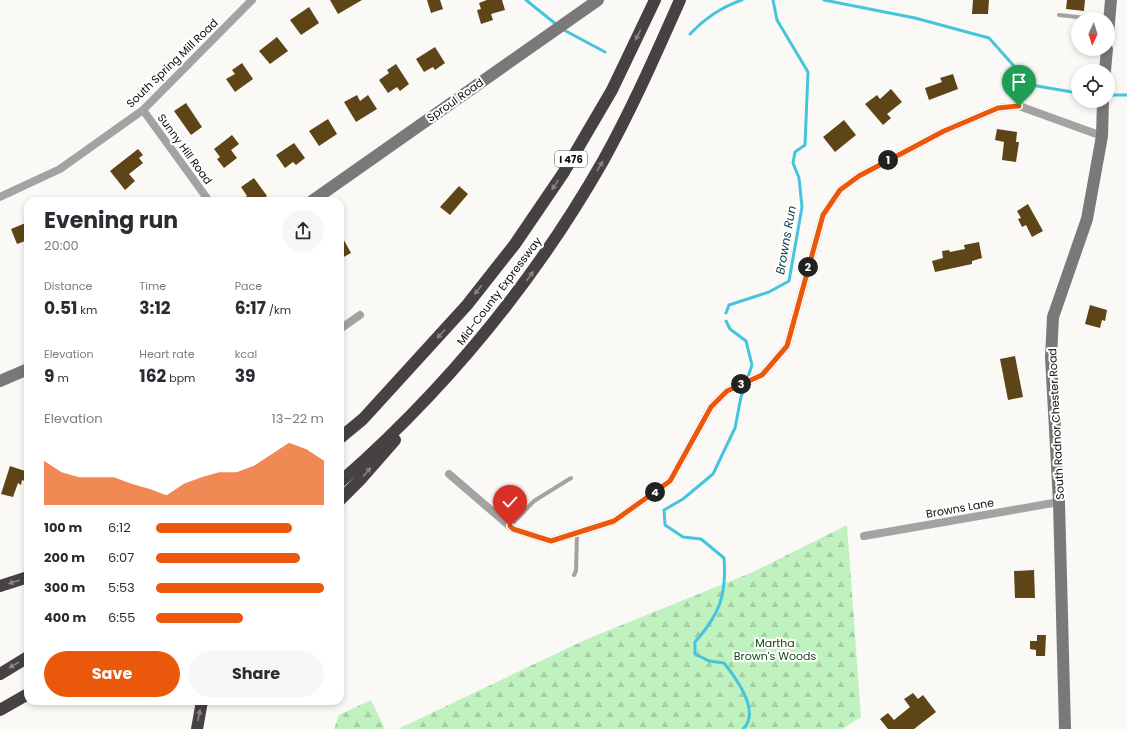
<!DOCTYPE html>
<meta charset="utf-8">
<style>
body{margin:0;font-family:Poppins,sans-serif;background:#f7f7f7;color:#2b2b33;height:100vh;display:flex;flex-direction:column;font-size:15px;white-space:nowrap}
*{box-sizing:border-box;margin:0}
p{font-size:13px;color:#7c7c81}
.icon{flex:none;width:22px;height:22px;fill:none;stroke:currentColor;stroke-width:2;stroke-linecap:round;stroke-linejoin:round}
.map{position:relative;flex:1;overflow:hidden}
.sheet{position:absolute;left:24px;top:197px;width:320px;height:508px;display:flex;flex-direction:column;background:#fff;border-radius:12px;box-shadow:0 2px 6px #0003}
.sheet>*{flex:none}
.needle{width:26px;rotate:184deg}
.controls{position:absolute;left:1071px;top:12px;display:grid;gap:8px}
.controls a{display:grid;place-items:center;width:44px;height:44px;border-radius:50%;background:#fff;box-shadow:0 2px 6px #0003;font-size:20px}
.pin{position:absolute;display:grid;place-items:center;width:34px;height:34px;color:#fff;margin:-41px -17px;border-radius:50% 50% 50% 0;rotate:-45deg;box-shadow:0 0 4px #0007}
.pin .icon{rotate:45deg}
.km{position:absolute;width:20px;height:20px;margin:-10px;border-radius:50%;background:#222;color:#fff;font-size:11px;line-height:20px;text-align:center}
.round{display:grid;place-items:center;flex:none;width:42px;height:42px;border-radius:21px;background:#f7f7f7}
.overview{display:flex;align-items:center;justify-content:space-between;height:68px;padding:0 20px}
h1{font-size:22px;font-weight:700;line-height:30px}
.figures{display:grid;grid-template-columns:repeat(3,1fr);gap:6px;height:68px;padding:4px 20px}
.figures div{display:grid;align-content:center}
.figures b{font-size:17px;font-weight:700}
.figures small{font-size:11px;font-weight:400}
.figures p{font-size:11px}
.chart{height:112px;padding:8px 20px}
.chart p{display:flex;justify-content:space-between}
.chart svg{width:100%;height:72px;margin-top:4px;fill:#ea580c;opacity:.7}
.primary-button{display:flex;gap:8px;margin-top:auto;padding:8px 20px}
.primary-button a{flex:1;height:46px;border-radius:24px;background:#ea580c;color:#fff;font-size:16px;font-weight:700;line-height:46px;text-align:center}
.primary-button a+a{background:#f7f7f7;color:#2b2b33}
ul{padding:0 20px;list-style:none;font-size:13px}
li{display:grid;grid-template-columns:64px 48px 1fr;align-items:center;height:30px}
li i{height:10px;border-radius:5px;background:#ea580c}
.map>svg:first-child{display:block}
.forest{fill:url(#forest-firs)}
.lines{fill:none;stroke-linecap:round;stroke-linejoin:round}
.stream{stroke:#45c5dd;stroke-width:3}
.building{fill:#5d4518}
.lane{stroke:#a4a2a2;stroke-width:4}
.street{stroke:#a4a2a2;stroke-width:8}
.secondary{stroke:#7b7879;stroke-width:12}
.highway{stroke:#464243;stroke-width:12}
.oneway{fill:#878485}
.route-casing{stroke:#fff;stroke-width:8}
.route{stroke:#ea580c;stroke-width:5}
.labels{text-anchor:middle;stroke-width:4;stroke-linejoin:round;paint-order:stroke}
.shield{fill:#fff;stroke:#565555;stroke-width:1}
.shield-label{font-size:10px;font-weight:bold;fill:#0d0c0c}
.street-label{font-size:11px;fill:#0d0c0c;stroke:#fff}
.park-label{font-size:11px;fill:#144319;stroke:#fff}
.water-label{font-size:12px;font-style:italic;fill:#09434d;stroke:#fff}
</style>
<div class="map">
<svg width="1127" height="729" viewBox="0 0 1127 729">
<defs>
<pattern id="forest-firs" width="22" height="20" patternUnits="userSpaceOnUse"><rect width="22" height="20" fill="#c0f2c0"/><path d="M5 1l3.5 6h-7zM16 11l3.5 6h-7z" fill="#a4cea4"/></pattern>
</defs>
<rect width="100%" height="100%" fill="#fbf9f6"/>
<path class="forest" d="M 847,525 L 861,717 L 842,729 L 398,729 L 587,639 L 753,572 Z
M 371,700 L 385,729 L 334,729 L 339,715 Z"/>
<g class="lines">
<path class="stream" d="M 526,0 L 557,25
M 824,0 L 915,18 L 989,38 L 1031,85 L 1078,93
M 562,29 L 605,52
M 690,34 C 705,18 721,7 742,0
M 1108,95 L 1127,95
M 726,313 L 729,305 L 769,292 L 789,281 L 802,207 L 799,178 L 793,163 L 795,152 L 805,145 L 808,72 L 777,20 L 773,0
M 726,321 L 730,329 L 746,341 L 752,365 L 741,397 L 735,428 L 713,474 L 683,499 L 664,510 L 665,525 L 683,537 L 701,539 L 724,558 C 727,596 719,615 695,642 L 695,654 L 709,661 L 724,663 C 736,678 761,712 743,729"/>
</g>
<path class="building" d="M 330,0 L 362,0 L 338,14 Z
M 427,0 L 440,0 L 443,9 L 431,13 Z
M 487,0 L 502,0 L 505,10 L 491,14 L 493,20 L 481,24 L 477,10 L 481,9 L 479,3 Z
M 973,0 L 989,0 L 988,14 L 972,14 Z
M 1067,0 L 1085,0 L 1084,11 L 1066,9 Z
M 309,7 L 319,23 L 301,35 L 290,20 Z
M 277,37 L 288,51 L 270,64 L 259,51 Z
M 435,47 L 445,63 L 435,70 L 433,67 L 424,72 L 416,59 Z
M 242,63 L 253,79 L 235,92 L 226,79 L 235,74 L 232,70 Z
M 396,64 L 409,84 L 400,91 L 397,87 L 388,93 L 379,80 L 389,73 L 387,70 Z
M 953,74 L 958,89 L 929,100 L 925,88 L 942,82 L 940,78 Z
M 891,89 L 902,102 L 887,114 L 891,118 L 883,125 L 865,104 L 877,95 L 880,99 Z
M 357,95 L 360,101 L 368,95 L 377,109 L 356,122 L 344,102 Z
M 186,103 L 202,127 L 191,135 L 174,111 Z
M 328,119 L 337,134 L 319,146 L 309,131 Z
M 844,120 L 856,135 L 835,152 L 823,137 Z
M 997,129 L 1017,132 L 1016,142 L 1019,142 L 1016,162 L 1002,160 L 1004,142 L 995,140 Z
M 232,135 L 239,144 L 231,150 L 237,158 L 224,168 L 217,159 L 220,157 L 214,149 Z
M 294,143 L 305,158 L 296,165 L 293,162 L 285,168 L 276,155 Z
M 138,149 L 143,155 L 139,158 L 143,163 L 129,174 L 135,181 L 125,190 L 110,171 Z
M 254,178 L 267,196 L 260,201 L 240,201 L 247,196 L 241,187 Z
M 459,186 L 468,194 L 450,215 L 440,207 Z
M 1028,204 L 1043,231 L 1032,237 L 1026,225 L 1022,227 L 1018,219 L 1021,218 L 1017,211 Z
M 28,222 L 28,240 L 17,244 L 11,229 Z
M 340,233 L 351,253 L 340,259 Z
M 979,242 L 982,258 L 972,261 L 972,264 L 935,272 L 932,261 L 943,258 L 942,251 L 949,250 L 950,252 L 965,249 L 964,245 Z
M 1090,305 L 1107,310 L 1105,321 L 1102,320 L 1100,328 L 1085,324 Z
M 1015,356 L 1023,397 L 1008,400 L 1000,359 Z
M 10,466 L 28,472 L 28,482 L 22,480 L 21,485 L 18,483 L 13,497 L 1,494 Z
M 1034,570 L 1035,598 L 1015,598 L 1014,571 Z
M 1037,635 L 1046,635 L 1045,656 L 1036,656 L 1036,650 L 1030,649 L 1030,641 L 1037,641 Z
M 913,693 L 918,699 L 923,695 L 936,712 L 914,729 L 888,729 L 880,719 L 888,713 L 894,720 L 910,707 L 904,699 Z"/>
<g class="lines">
<path class="lane" d="M 1059,15 L 1095,19
M 510,526 L 534,501 L 571,478
M 574,575 L 576,571 L 577,533"/>
<path class="street" d="M 143,110 L 209,201
M 0,197 L 60,169 L 143,110 L 252,0
M 340,329 L 360,315
M 449,474 L 513,529 L 551,541 L 614,521 L 670,481 L 711,407 L 727,391 L 762,375 L 787,346 L 823,215 L 840,190 L 859,176 L 944,131 L 998,108 L 1019,106 L 1102,136
M 864,536 L 1059,502"/>
<path class="secondary" d="M 1108,34 L 1111,0
M 1105,71 L 1107,49
M 312,201 L 598,0
M 0,381 L 28,369
M 1065,729 L 1059,502 L 1051,357 L 1053,317 L 1087,219 L 1102,136 L 1103,101"/>
<path class="highway" d="M 340,438 L 363,419 L 467,305 L 515,244 L 564,172 L 612,90 L 655,0
M 340,482 C 445,390 534,282 603,161 C 632,109 656,54 680,0
M 340,500 L 360,480 L 395,440
M 0,586 L 28,577
M 0,674 L 28,657
M 0,710 L 28,694
M 197,729 L 202,701"/>
</g>
<defs><path id="oneway-solid" d="M-6-.8H1V-3.2L6.5 0L1 3.2V.8H-6Z"/></defs>
<g class="oneway">
<use href="#oneway-solid" transform="translate(638 35) rotate(116)"/>
<use href="#oneway-solid" transform="translate(600 166) rotate(-59)"/>
<use href="#oneway-solid" transform="translate(555 185) rotate(124)"/>
<use href="#oneway-solid" transform="translate(530 276) rotate(-54)"/>
<use href="#oneway-solid" transform="translate(478 290) rotate(129)"/>
<use href="#oneway-solid" transform="translate(441 334) rotate(132)"/>
<use href="#oneway-solid" transform="translate(367 472) rotate(-49)"/>
<use href="#oneway-solid" transform="translate(14 582) rotate(162)"/>
<use href="#oneway-solid" transform="translate(14 665) rotate(149)"/>
<use href="#oneway-solid" transform="translate(199 715) rotate(-79)"/>
</g>
<g class="lines">
<defs>
<path id="route" d="M 510,526 L 513,529 L 551,541 L 614,521 L 670,481 L 711,407 L 727,391 L 762,375 L 787,346 L 823,215 L 840,190 L 859,176 L 944,131 L 998,108 L 1019,106"/>
</defs>
<use href="#route" class="route-casing"/>
<use href="#route" class="route"/>
</g>
<g class="labels">
<rect class="shield" x="555" y="151" width="32" height="16" rx="3"/>
<g class="shield-label">
<text x="571" y="163">I 476</text>
</g>
<g class="street-label">
<text transform="translate(172 63) rotate(-44)" y="4">South Spring Mill Road</text>
<text transform="translate(455 100) rotate(-35)" y="4">Sproul Road</text>
<text transform="translate(185 149) rotate(54)" y="4">Sunny Hill Road</text>
<text transform="translate(499 291) rotate(-53)" y="4">Mid-County Expressway</text>
<text transform="translate(1056 424) rotate(-93)" y="4">South Radnor Chester Road</text>
<text transform="translate(960 508) rotate(-10)" y="4">Browns Lane</text>
</g>
<g class="park-label">
<text x="775" y="647">Martha<tspan x="775" dy="13">Brown's Woods</tspan></text>
</g>
<g class="water-label">
<text transform="translate(786 240) rotate(-80)" y="4">Browns Run</text>
</g>
</g>
</svg>
<div class="controls">
<a><svg class="needle" viewBox="-14 -14 28 28"><path d="M0-13l5 13h-10z" fill="#e53935"/><path d="M0 13l5-13h-10z" fill="#7c7c81"/></svg></a>
<a><svg class="icon" aria-label="locate" viewBox="0 0 24 24"><circle cx="12" cy="12" r="6"/><path d="M12 2v4M12 18v4M2 12h4M18 12h4"/></svg></a>
</div>
<div class="pin" style="left:1019px;top:106px;background:#1e9e55"><svg class="icon" aria-label="arrive" viewBox="0 0 24 24"><path d="M6 21V4h12l-3 4 3 4H6"/></svg></div>
<div class="pin" style="left:510px;top:526px;background:#d93025"><svg class="icon" aria-label="check" viewBox="0 0 24 24"><path d="M5 12l5 5 9-10"/></svg></div>
<b class="km" style="left:888px;top:160px">1</b>
<b class="km" style="left:808px;top:267px">2</b>
<b class="km" style="left:741px;top:384px">3</b>
<b class="km" style="left:655px;top:492px">4</b>
<section class="sheet">
<div class="overview"><div><h1>Evening run</h1><p>20:00</p></div><a class="round"><svg class="icon" aria-label="share" viewBox="0 0 24 24"><path d="M12 15V3M7 8l5-5 5 5M5 13v7h14v-7"/></svg></a></div>
<div class="figures">
<div><p>Distance</p><b>0.51<small> km</small></b></div>
<div><p>Time</p><b>3:12</b></div>
<div><p>Pace</p><b>6:17<small> /km</small></b></div>
</div>
<div class="figures">
<div><p>Elevation</p><b>9<small> m</small></b></div>
<div><p>Heart rate</p><b>162<small> bpm</small></b></div>
<div><p>kcal</p><b>39</b></div>
</div>
<div class="chart"><p><span>Elevation</span>13–22 m</p>
<svg viewBox="0 0 160 44" preserveAspectRatio="none"><path d="M0 44V17L10 24L20 27L30 27L40 27L50 31L60 34L70 38L80 31L90 27L100 24L110 24L120 20L130 13L140 6L150 10L160 17V44z"/></svg>
</div>
<ul>
<li><b>100 m</b>6:12<i style="width:81%"></i></li>
<li><b>200 m</b>6:07<i style="width:86%"></i></li>
<li><b>300 m</b>5:53<i style="width:100%"></i></li>
<li><b>400 m</b>6:55<i style="width:52%"></i></li>
</ul>
<div class="primary-button"><a>Save</a><a>Share</a></div>
</section>
</div>
